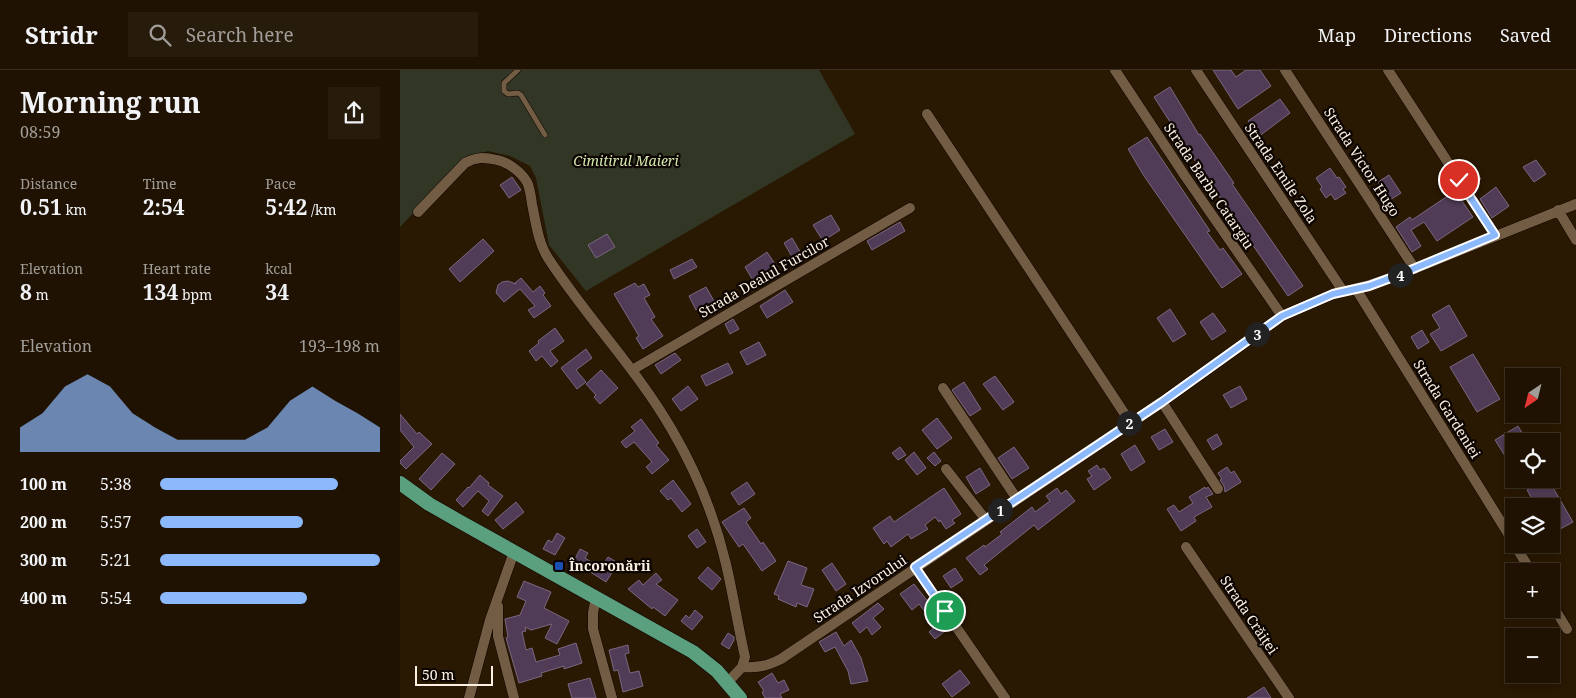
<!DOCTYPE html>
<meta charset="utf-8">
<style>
body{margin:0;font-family:"Noto Serif",serif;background:#271b0c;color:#f1f3f6;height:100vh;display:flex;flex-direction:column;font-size:19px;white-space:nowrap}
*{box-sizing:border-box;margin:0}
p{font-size:16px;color:#a19e99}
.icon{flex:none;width:28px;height:28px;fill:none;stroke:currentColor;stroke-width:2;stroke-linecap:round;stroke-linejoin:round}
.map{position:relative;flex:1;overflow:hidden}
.details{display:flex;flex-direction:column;background:#1f1202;width:400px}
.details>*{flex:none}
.needle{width:32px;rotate:215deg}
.buttons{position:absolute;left:1105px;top:298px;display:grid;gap:10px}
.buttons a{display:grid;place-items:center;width:55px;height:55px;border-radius:0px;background:#1f1202;box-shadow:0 2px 8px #0003,0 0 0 1px #3c3224;font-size:25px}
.scale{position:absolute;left:15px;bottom:12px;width:78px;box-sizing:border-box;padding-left:5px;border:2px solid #fcf0e2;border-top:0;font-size:14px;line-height:18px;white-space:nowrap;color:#fcf0e2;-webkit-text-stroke:4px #0c0501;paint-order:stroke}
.pin{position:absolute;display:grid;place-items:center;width:42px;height:42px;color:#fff;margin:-21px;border:2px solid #fff;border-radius:50%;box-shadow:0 1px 5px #0007}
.km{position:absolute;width:25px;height:25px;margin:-12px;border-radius:50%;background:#222;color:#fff;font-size:14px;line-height:25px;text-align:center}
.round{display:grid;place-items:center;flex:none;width:52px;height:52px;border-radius:0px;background:#271b0c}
.headline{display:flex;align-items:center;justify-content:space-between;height:85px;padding:0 20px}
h1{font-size:28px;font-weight:700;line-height:38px}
.metrics{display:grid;grid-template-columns:repeat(3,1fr);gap:8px;height:85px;padding:5px 20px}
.metrics div{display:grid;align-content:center}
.metrics b{font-size:21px;font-weight:700}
.metrics small{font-size:14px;font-weight:400}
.metrics p{font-size:14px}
.chart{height:140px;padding:10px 20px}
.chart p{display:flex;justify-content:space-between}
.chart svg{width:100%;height:90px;margin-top:5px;fill:#8cb9fc;opacity:.7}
ul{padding:0 20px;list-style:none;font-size:16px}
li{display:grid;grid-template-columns:80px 60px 1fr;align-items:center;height:38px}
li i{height:12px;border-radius:6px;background:#8cb9fc}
header{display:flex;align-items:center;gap:30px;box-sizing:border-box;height:70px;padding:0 25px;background:#1f1202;border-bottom:1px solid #3c3224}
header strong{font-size:24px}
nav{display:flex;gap:28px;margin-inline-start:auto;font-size:18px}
.search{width:350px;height:45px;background:#271b0c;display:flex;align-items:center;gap:12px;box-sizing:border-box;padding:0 18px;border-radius:0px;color:#a19e99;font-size:19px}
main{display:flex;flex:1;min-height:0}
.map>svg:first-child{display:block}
.green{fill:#313724}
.building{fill:#503c56;stroke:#7a6781}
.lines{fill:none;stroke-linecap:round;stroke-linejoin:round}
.service-casing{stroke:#110300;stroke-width:6}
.minor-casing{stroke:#110300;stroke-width:11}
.primary-casing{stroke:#110300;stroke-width:15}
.service{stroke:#725d44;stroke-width:5}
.minor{stroke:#725d44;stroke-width:10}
.primary{stroke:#5a9f7e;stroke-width:14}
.route-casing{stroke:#fff;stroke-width:10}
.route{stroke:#8cb9fc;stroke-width:6}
.transit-dot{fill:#1a4fb4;stroke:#0c0501;stroke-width:2}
.labels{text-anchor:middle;stroke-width:4.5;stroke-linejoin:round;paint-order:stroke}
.park-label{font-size:14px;font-style:italic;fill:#d4e8ac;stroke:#0c0501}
.street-label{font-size:14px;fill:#fcf0e2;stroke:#0c0501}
.poi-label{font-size:14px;font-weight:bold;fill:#fcf0e2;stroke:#0c0501;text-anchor:start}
</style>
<header>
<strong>Stridr</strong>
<div class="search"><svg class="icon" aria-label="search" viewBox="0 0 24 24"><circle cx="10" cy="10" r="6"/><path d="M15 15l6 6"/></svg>Search here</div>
<nav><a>Map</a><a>Directions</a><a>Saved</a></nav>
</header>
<main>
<section class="details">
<div class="headline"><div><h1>Morning run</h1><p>08:59</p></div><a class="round"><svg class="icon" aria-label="share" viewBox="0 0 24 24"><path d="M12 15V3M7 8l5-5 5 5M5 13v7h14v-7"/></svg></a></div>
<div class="metrics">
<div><p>Distance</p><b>0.51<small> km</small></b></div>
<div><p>Time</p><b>2:54</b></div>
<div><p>Pace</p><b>5:42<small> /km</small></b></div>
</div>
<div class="metrics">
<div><p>Elevation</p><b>8<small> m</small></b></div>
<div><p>Heart rate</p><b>134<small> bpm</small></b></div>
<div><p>kcal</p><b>34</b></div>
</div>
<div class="chart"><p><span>Elevation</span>193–198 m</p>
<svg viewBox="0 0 160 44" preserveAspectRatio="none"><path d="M0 44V32L10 25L20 12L30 6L40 12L50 25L60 32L70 38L80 38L90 38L100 38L110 32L120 19L130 12L140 19L150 25L160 32V44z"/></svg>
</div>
<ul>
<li><b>100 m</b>5:38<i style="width:81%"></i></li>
<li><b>200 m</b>5:57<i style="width:65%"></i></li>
<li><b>300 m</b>5:21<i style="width:100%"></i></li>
<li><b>400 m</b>5:54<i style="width:67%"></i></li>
</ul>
</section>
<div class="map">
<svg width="1176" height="628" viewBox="0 0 1176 628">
<rect width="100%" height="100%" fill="#291802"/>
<path class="green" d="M 0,0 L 419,0 L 455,64 L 186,221 L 149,175 L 136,108 L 130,96 L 110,86 L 88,81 L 66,88 L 0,157 Z"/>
<path class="building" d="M 813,0 L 831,0 L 836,7 L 846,0 L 860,0 L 871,16 L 838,39 Z
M 770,17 L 799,65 L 800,64 L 834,113 L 832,114 L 903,216 L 888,226 L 803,103 L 754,27 Z
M 880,29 L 890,43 L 858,67 L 848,51 Z
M 747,67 L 810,161 L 807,162 L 820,180 L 823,178 L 842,204 L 822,218 L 744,106 L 728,79 Z
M 1136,90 L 1146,104 L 1134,112 L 1123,97 Z
M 930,98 L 937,108 L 939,107 L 946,117 L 943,119 L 946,123 L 935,130 L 931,124 L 926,128 L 920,119 L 922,117 L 916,108 Z
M 1074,98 L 1081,109 L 1071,115 L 1064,104 Z
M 989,105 L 1001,123 L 990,130 L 978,112 Z
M 112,107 L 121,120 L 109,128 L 100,115 Z
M 1096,117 L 1109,136 L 1092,148 L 1080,129 Z
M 1055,121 L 1073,147 L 1037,171 L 1024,152 L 1011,160 L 1021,176 L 1012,182 L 996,157 L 1010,147 L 1012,150 Z
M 431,145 L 440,160 L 423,171 L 413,155 Z
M 500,152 L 505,161 L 472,180 L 467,171 Z
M 207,164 L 215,177 L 196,188 L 188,175 Z
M 392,168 L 402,185 L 394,190 L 384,173 Z
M 83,169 L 94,181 L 60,212 L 49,199 Z
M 367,182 L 377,197 L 354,212 L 345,197 Z
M 292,189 L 297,197 L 274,209 L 270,200 Z
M 121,208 L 133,222 L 140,216 L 145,223 L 143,225 L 151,236 L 134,248 L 128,240 L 135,236 L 120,219 L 104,232 L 96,223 L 98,215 L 102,212 L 108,211 L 116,214 L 115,213 Z
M 235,213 L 238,217 L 244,214 L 250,225 L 244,228 L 255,247 L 251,249 L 263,266 L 243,279 L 236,268 L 239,266 L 214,224 Z
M 306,217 L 314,231 L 296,240 L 289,226 Z
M 385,220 L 393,232 L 367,248 L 360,236 Z
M 1049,235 L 1067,266 L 1041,281 L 1030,264 L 1040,258 L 1032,245 Z
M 770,239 L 786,264 L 773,272 L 757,248 Z
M 813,243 L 826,261 L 812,270 L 800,252 Z
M 333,249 L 339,259 L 330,264 L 325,254 Z
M 155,258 L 164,271 L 150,281 L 158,291 L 151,297 L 142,286 L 136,291 L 129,281 L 139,273 L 138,271 Z
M 1022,260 L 1029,272 L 1018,279 L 1011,267 Z
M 359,272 L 366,285 L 347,295 L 340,282 Z
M 186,279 L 192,288 L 176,300 L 186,312 L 177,319 L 161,298 Z
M 275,283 L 281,290 L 261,304 L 255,295 Z
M 1073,284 L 1100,329 L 1077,342 L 1050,297 Z
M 328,293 L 333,303 L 306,316 L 301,306 Z
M 201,300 L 218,318 L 200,334 L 194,327 L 196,325 L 186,314 Z
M 595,306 L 614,332 L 603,340 L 583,314 Z
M 564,312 L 581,339 L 570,346 L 552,320 Z
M 288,316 L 298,329 L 281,341 L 272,329 Z
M 840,316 L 847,329 L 831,338 L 823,325 Z
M 0,344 L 17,364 L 19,362 L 32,374 L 6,399 L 0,393 L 0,391 L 14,377 L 0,360 Z
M 537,348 L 552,368 L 537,379 L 522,360 Z
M 241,349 L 259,373 L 256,375 L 269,390 L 252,404 L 246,397 L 252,392 L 234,372 L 226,378 L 221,372 L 235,361 L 231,357 Z
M 1118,356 L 1127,371 L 1114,371 L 1114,400 L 1095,370 Z
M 765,359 L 773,372 L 759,380 L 751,367 Z
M 817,364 L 822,374 L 813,380 L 807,370 Z
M 735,375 L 745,392 L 731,401 L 721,384 Z
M 500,377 L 506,385 L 498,390 L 492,383 Z
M 614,377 L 629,398 L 612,409 L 598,388 Z
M 514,382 L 526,398 L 517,405 L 505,390 Z
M 534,382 L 541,391 L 535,396 L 527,388 Z
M 42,383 L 55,394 L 31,420 L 19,409 Z
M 697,395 L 700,400 L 704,398 L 711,408 L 694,420 L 687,409 L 692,406 L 688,401 Z
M 827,397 L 831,403 L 834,401 L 841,412 L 825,422 L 824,416 L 820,410 L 822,409 L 818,403 Z
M 580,398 L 590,415 L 576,424 L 566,407 Z
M 80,405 L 89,413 L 88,415 L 103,426 L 88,446 L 82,441 L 89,431 L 78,421 L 63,437 L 56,430 L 68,417 L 69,418 Z
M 1148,409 L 1173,452 L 1151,464 L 1151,436 L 1136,436 L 1127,420 Z
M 273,410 L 291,434 L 282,442 L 271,428 L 268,430 L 260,421 Z
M 347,412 L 355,424 L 339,435 L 331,423 Z
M 805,417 L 806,419 L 808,417 L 813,424 L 806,427 L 812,437 L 794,447 L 796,451 L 781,461 L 767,439 L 774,435 L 779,442 L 793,433 L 789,427 Z
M 544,418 L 561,444 L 552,450 L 555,453 L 546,459 L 540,450 L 539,452 L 535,447 L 525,455 L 528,459 L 511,469 L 508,464 L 491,477 L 487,471 L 484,474 L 473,458 L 490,446 L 494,452 Z
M 657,418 L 661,424 L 666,420 L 675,431 L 638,460 L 634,455 L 584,495 L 588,499 L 580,505 L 566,488 L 584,475 L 585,477 L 602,464 L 600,462 L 632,437 L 635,442 L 650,431 L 646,426 Z
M 116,432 L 124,442 L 103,459 L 95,450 Z
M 344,438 L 351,448 L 346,452 L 361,474 L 363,472 L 376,491 L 362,501 L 343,474 L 339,477 L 322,452 Z
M 297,459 L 306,472 L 297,478 L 288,466 Z
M 157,463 L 165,468 L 155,485 L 143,479 L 148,470 L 152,472 Z
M 180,479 L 188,483 L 185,488 L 201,498 L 208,487 L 218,493 L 206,512 L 181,496 L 173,493 Z
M 388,491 L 407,498 L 401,515 L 414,519 L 407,537 L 397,533 L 396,537 L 378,529 L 379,526 L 374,524 Z
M 432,493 L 446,514 L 436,521 L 422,500 Z
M 308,497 L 321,509 L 312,520 L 298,508 Z
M 555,498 L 563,510 L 551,518 L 543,506 Z
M 256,503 L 262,510 L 256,514 L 278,530 L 265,546 L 253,537 L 252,539 L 228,519 L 239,510 L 243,515 Z
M 124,511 L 151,522 L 144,538 L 169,551 L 157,574 L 145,568 L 152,554 L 131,560 L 125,557 L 126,561 L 122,562 L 126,580 L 132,578 L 136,592 L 160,585 L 158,579 L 176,573 L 182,593 L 164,599 L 164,596 L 141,603 L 142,606 L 119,613 L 106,568 L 108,567 L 105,549 L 120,545 L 126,531 L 117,527 Z
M 514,514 L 549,558 L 535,569 L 529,562 L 536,556 L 519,534 L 512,540 L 500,524 Z
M 478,533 L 484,539 L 473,548 L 481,557 L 472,565 L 467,557 L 460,563 L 452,553 Z
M 295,540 L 303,547 L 292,560 L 281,551 L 286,545 L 289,548 Z
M 436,562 L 444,576 L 451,570 L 461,588 L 468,611 L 451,614 L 448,601 L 435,577 L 425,582 L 419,572 Z
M 328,563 L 334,567 L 334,570 L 329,579 L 321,574 Z
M 228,575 L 229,583 L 225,584 L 230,603 L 239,601 L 243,616 L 223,622 L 218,600 L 214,601 L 209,580 Z
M 560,600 L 570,613 L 552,627 L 542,614 Z
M 372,603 L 378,613 L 384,610 L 389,620 L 380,624 L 382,628 L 365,628 L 362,622 L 364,621 L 358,612 Z
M 190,608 L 196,628 L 172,628 L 168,614 Z
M 864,617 L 871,628 L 847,628 Z"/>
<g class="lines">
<defs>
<path id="service" d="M 118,0 L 104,13 L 104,21 L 108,24 L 118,23 L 121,25 L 145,65"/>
<path id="minor" d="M 715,0 L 785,106 L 882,246
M 796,0 L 943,221
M 885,0 L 1015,199
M 988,0 L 1095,165
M 527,44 L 730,352
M 1158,140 L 1176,170
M 18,142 L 65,93 C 76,87 84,87 97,90 C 108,92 121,102 127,112 C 130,118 131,127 132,134 C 136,153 138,172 148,188 C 187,248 237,299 272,360 C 296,401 315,448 326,494 C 333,524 338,556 345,587 L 342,597 L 328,612
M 956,219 L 1114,473
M 232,300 L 510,138
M 543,318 L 617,429
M 762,332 L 818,419
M 546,399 L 586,450
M 1114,474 L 1131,501
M 786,477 L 889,628
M 515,497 L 605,628
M 196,527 L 193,543 L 193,559 L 212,628
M 1151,533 L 1167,559
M 98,536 L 98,566 L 114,628
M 342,597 C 358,598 367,596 381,589 L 762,332 L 882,246 L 933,224 L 969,215 L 996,206 L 1176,134
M 69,628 L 90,550 L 114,482"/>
<path id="primary" d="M 0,413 L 29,434 L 57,450 L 293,582 L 317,601 L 340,628"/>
</defs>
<use href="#service" class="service-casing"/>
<use href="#minor" class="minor-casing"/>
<use href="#primary" class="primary-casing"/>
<use href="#service" class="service"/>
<use href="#minor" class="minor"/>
<use href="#primary" class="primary"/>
</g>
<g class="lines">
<defs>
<path id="route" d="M 545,541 L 515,497 L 762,332 L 882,246 L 933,224 L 969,216 L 996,206 L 1095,165 L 1059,110"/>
</defs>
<use href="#route" class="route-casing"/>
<use href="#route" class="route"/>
</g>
<rect class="transit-dot" x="154" y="491" width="10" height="10" rx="2.5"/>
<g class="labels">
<g class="park-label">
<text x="226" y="96">Cimitirul Maieri</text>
</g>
<g class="street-label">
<text transform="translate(962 92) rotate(57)" y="5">Strada Victor Hugo</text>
<text transform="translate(881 103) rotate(56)" y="5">Strada Emile Zola</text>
<text transform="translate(809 116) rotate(56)" y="5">Strada Barbu Catargiu</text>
<text transform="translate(364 207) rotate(-30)" y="5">Strada Dealul Furcilor</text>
<text transform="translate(1047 339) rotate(58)" y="5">Strada Gardeniei</text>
<text transform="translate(460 519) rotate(-34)" y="5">Strada Izvorului</text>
<text transform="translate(849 545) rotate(56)" y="5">Strada Crăiței</text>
</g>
<g class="poi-label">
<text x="169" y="501">Încoronării</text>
</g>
</g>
</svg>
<div class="buttons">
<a><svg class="needle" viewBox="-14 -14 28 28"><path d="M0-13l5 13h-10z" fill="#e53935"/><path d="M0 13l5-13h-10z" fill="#a19e99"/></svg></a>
<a><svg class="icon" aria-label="locate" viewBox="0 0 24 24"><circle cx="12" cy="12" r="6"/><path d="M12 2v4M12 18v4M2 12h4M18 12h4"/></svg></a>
<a><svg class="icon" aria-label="layers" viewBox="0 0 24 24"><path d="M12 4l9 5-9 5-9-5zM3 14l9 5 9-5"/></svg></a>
<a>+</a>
<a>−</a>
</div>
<div class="scale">50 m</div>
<div class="pin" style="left:545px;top:541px;background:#1e9e55"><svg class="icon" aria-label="arrive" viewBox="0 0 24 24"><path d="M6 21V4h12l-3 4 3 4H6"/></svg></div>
<div class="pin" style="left:1059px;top:110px;background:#d93025"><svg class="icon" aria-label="check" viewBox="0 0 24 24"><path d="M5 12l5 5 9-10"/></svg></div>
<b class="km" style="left:600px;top:440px">1</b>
<b class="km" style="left:729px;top:353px">2</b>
<b class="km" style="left:857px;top:264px">3</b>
<b class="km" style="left:1000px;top:205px">4</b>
</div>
</main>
